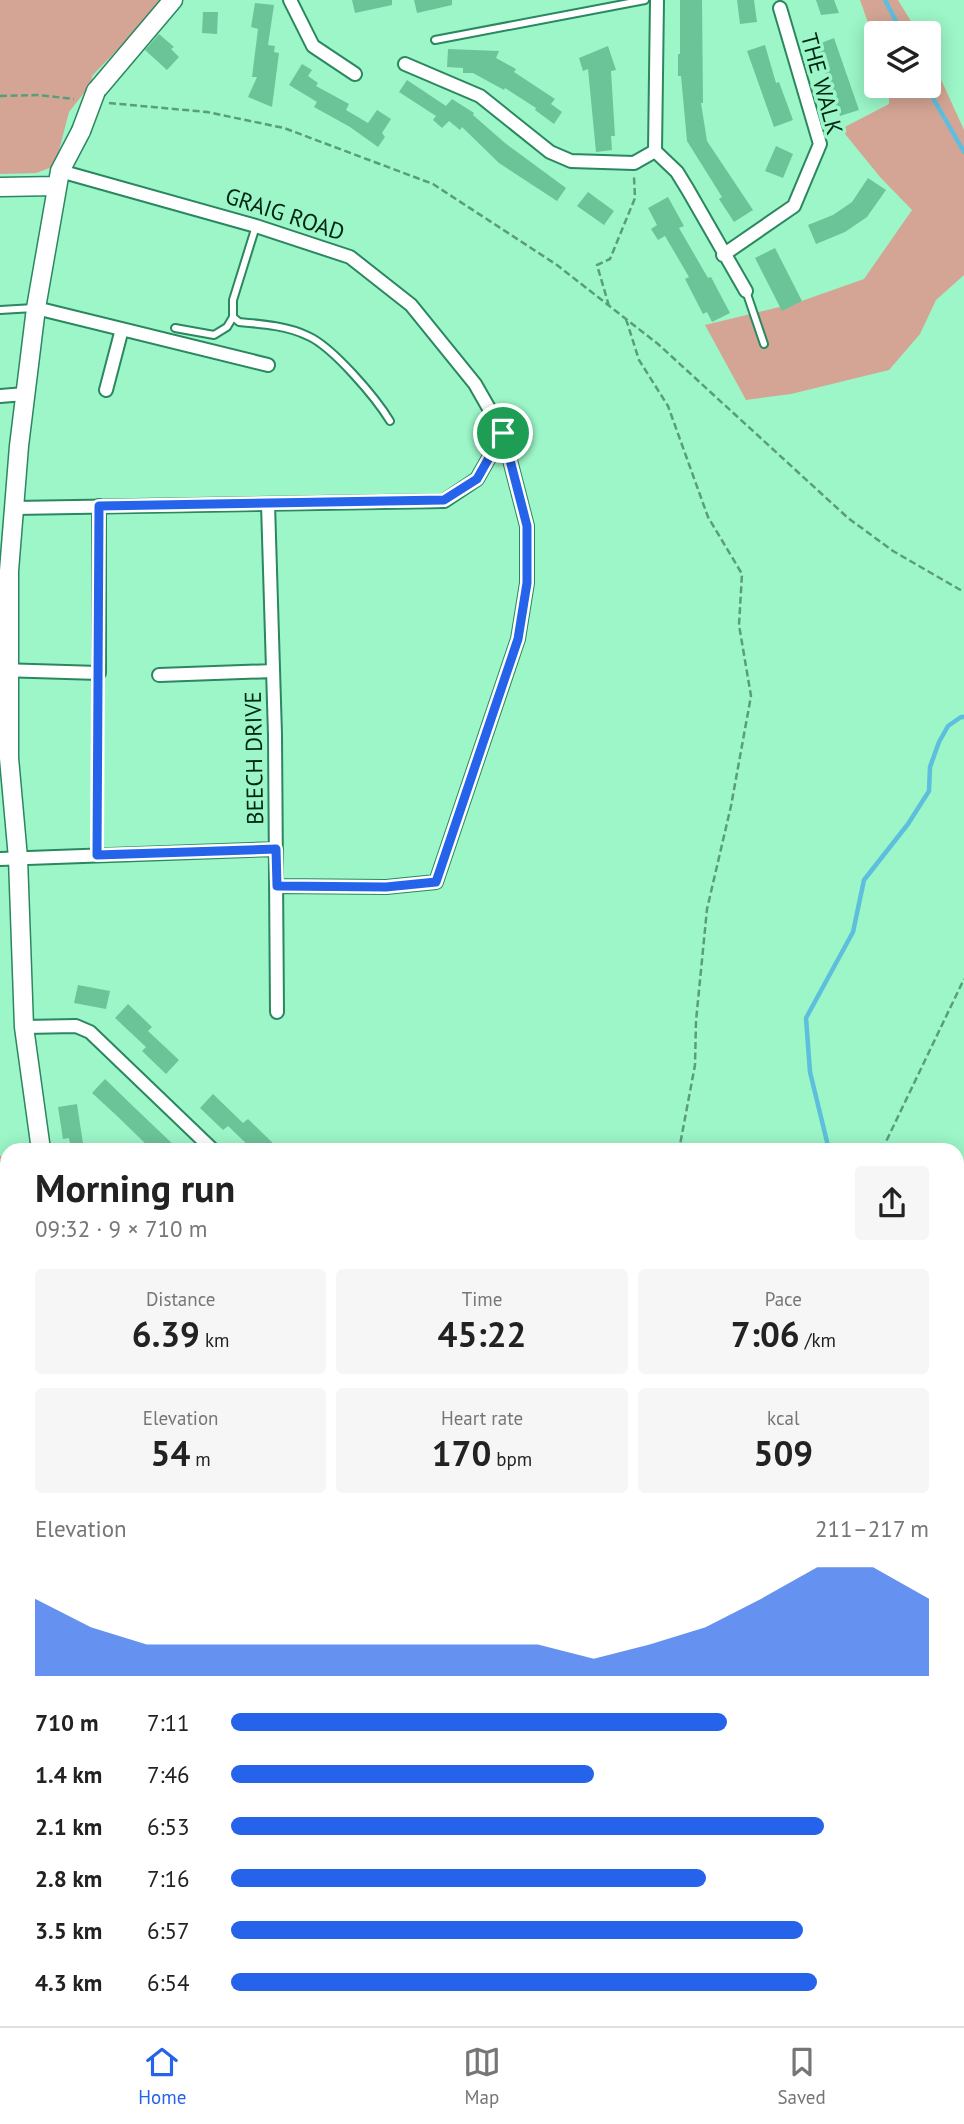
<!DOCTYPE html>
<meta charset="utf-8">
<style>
body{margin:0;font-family:"PT Sans",sans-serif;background:#f6f6f6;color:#222;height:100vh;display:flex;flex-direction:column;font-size:26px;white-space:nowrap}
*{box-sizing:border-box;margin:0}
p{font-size:23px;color:#767676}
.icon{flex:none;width:38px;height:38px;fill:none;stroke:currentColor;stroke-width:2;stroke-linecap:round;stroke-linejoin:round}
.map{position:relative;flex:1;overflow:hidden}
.side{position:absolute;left:0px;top:1143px;width:964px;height:884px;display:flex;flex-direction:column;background:#fff;border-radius:21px 21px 0 0;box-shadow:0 4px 18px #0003}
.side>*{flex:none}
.fabs{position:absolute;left:864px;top:21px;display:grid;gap:14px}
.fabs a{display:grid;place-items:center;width:77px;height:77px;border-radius:7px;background:#fff;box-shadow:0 4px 18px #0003;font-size:35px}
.pin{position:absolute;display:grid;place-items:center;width:60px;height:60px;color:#fff;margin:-30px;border:4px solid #fff;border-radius:50%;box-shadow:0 2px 7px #0007}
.round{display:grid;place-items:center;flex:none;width:74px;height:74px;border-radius:7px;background:#f6f6f6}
.overview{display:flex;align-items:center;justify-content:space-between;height:119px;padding:0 35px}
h1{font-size:38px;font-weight:700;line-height:52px}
.figures{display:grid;grid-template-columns:repeat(3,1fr);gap:10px;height:119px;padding:7px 35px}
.figures div{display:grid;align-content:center;border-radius:7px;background:#f6f6f6;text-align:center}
.figures b{font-size:35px;font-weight:700}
.figures small{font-size:19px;font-weight:400}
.figures p{font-size:19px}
.chart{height:196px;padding:14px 35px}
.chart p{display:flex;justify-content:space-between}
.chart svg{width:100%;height:126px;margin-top:7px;fill:#2563eb;opacity:.7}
ul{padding:0 35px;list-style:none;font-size:23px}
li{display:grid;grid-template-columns:112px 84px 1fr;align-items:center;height:52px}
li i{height:18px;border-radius:9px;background:#2563eb}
.tabs{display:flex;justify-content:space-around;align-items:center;height:98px;border-top:2px solid #e0e0e0;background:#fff;font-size:19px;color:#767676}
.tabs a{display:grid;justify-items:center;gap:4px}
.tabs .active{color:#2563eb}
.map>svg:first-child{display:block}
.green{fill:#d4a594}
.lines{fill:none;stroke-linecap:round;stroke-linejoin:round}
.stream{stroke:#5dbfdd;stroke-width:4.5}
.building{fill:#6bc498}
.lane-casing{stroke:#2a875f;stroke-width:10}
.street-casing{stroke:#2a875f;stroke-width:16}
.secondary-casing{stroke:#2a875f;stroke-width:21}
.path{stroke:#5a9d7b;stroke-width:2.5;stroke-dasharray:7 3.5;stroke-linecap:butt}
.lane{stroke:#fff;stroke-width:6}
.street{stroke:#fff;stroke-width:12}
.secondary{stroke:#fff;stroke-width:18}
.secondary-bridge-casing{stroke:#2a875f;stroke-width:21;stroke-linecap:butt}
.secondary-bridge{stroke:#fff;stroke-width:18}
.route-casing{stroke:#fff;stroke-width:14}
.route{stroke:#2563eb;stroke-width:9}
.labels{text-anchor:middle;stroke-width:7;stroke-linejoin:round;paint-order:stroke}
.street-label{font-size:23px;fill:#002615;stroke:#9cf6c7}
</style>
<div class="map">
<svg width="964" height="2026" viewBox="0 0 964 2026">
<rect width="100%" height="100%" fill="#9cf6c7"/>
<path class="green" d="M 0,0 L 165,0 L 92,76 L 91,84 L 69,112 L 55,166 L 36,173 L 0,174 Z
M 860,0 L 898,0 L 918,33 L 877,33 L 877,48 Z
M 929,53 L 964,130 L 964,275 L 936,300 L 920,334 L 889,370 L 791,394 L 746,400 L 705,325 L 796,303 L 864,279 L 912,210 L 880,177 L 841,129 L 889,104 L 889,86 L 929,86 Z
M 0,1156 L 7,1156 L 7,1262 L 0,1263 Z
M 957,1226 L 964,1227 L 964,1336 L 961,1312 L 957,1313 Z
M 957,1731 L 964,1744 L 964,1830 L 957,1823 Z"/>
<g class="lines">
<path class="stream" d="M 885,0 L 902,33
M 926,86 L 964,152
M 829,1150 L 810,1072 L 806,1018 L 853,932 L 864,880 L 908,824 L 929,791 L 930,767 L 939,742 L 948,726 L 961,717 L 964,717
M 957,1803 L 964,1808"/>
</g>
<path class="building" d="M 352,0 L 392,0 L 392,5 L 355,13 Z
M 414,0 L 452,0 L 452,5 L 417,13 Z
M 680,0 L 702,0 L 703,103 L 701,103 L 707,141 L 753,210 L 734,222 L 719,199 L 722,197 L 687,141 L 681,76 L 678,76 L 678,54 L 680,54 Z
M 737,0 L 754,0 L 757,22 L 740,24 Z
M 816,0 L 834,0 L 839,13 L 821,15 Z
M 255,3 L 274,5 L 268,45 L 275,46 L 274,52 L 279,53 L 272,107 L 248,97 L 257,77 L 252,77 L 258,29 L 251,27 Z
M 203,12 L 218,12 L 217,34 L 202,33 Z
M 159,34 L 174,47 L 171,49 L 179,57 L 167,70 L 145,50 Z
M 834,38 L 859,110 L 840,116 L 816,45 Z
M 765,45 L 776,83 L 779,82 L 793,120 L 774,127 L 747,51 Z
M 608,46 L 616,70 L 611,71 L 615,136 L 611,136 L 612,150 L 596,152 L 588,69 L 583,71 L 579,58 Z
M 448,49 L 499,51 L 496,58 L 516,69 L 514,72 L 555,99 L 551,104 L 562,112 L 554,124 L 535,110 L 536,108 L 505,88 L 504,90 L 473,73 L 463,73 L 463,68 L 447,67 Z
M 302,64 L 312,70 L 308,76 L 318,83 L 316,86 L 349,104 L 346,110 L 368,123 L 377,110 L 391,119 L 382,133 L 385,137 L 378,147 L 350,127 L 314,107 L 317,102 L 289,85 Z
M 407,80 L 446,106 L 452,99 L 474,113 L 473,115 L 505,143 L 566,188 L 557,201 L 499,163 L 462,127 L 460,130 L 449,121 L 442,128 L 433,120 L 436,116 L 399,92 Z
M 776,146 L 793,154 L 783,178 L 765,171 Z
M 868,178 L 886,190 L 867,217 L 845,232 L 816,244 L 808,225 L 833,215 L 852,202 Z
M 588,192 L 614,211 L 604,225 L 577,206 Z
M 668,197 L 684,226 L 679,228 L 708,278 L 711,277 L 730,313 L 712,322 L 707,312 L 703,314 L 685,279 L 689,277 L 665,236 L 658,240 L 651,229 L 657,225 L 648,208 Z
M 775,248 L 802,301 L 782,311 L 755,258 Z
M 78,985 L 110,991 L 106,1009 L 74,1003 Z
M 128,1004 L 152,1027 L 148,1031 L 179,1060 L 166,1074 L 142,1051 L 146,1047 L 115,1018 Z
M 105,1079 L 136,1109 L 179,1150 L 152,1150 L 116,1115 L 92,1093 Z
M 213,1094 L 243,1123 L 248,1119 L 280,1150 L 253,1150 L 228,1126 L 223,1130 L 200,1108 Z
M 77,1104 L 84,1150 L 71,1150 L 69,1138 L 63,1139 L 58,1107 Z"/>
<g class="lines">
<defs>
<path id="lane" d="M 435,40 L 645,0
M 256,226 L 233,300 L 233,317 L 239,322 C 262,324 288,326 308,336 C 333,347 376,398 390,421
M 746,291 L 764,344
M 0,310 L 34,308
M 175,328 L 214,335 L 227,327 L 233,317
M 97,855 L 99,673
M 957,1427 L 964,1425
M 0,1511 L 7,1512
M 957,1541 L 964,1547
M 957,1991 L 964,1986
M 205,2020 L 214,2026
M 928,2026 L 932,2020"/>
<path id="street" d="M 290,0 L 313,46 L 355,74
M 405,64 L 480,96 L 550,152 L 571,161 L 634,163 L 655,151 L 657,0
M 655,151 L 677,172 L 688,190 L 746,291
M 60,171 L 256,226 L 350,257 L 411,305 L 475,384 L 503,433 L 527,526 L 527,583 L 518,639 L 436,882 L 386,887 L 277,886
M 723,255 L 794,206 L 820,144 L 780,8
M 36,308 L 268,365
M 106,390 L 122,329
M 0,396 L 25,394
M 268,504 L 275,735 L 277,1012
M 14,508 L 444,501 L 477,479 L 503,433
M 0,670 L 99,673 L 99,506
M 159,675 L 273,671
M 0,859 L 276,849
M 24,1027 L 76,1026 L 90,1032 L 213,1150
M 0,1652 L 7,1662
M 0,1792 L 7,1791"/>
<path id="secondary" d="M 96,91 L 173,0
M 0,187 L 57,186
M 41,1150 L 24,1027 L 18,858 L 9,758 L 9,571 L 19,446 L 36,308 L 60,171 L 81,131
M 242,2020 L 243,2026"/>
</defs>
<use href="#lane" class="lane-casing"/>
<use href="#street" class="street-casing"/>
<use href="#secondary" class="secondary-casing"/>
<path class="path" d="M 0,96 L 38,95 L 74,99
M 109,103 L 207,112 L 284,128 L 433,184 L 557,265 L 658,344 L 848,518 L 893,551 L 964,592
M 609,306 L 597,265 L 610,259 L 635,198 L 634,177
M 626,319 L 639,360 L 668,406 L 708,517 L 742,574 L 739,625 L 751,696 L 731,806 L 707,909 L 696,1021 L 695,1065 L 679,1150
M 882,1150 L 964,979
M 0,1161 L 7,1162
M 0,1172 L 7,1165
M 0,1558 L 7,1559
M 957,1718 L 964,1730"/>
<use href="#lane" class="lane"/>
<use href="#street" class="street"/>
<use href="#secondary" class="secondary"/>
<defs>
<path id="secondary-bridge" d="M 81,131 L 96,91"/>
</defs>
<use href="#secondary-bridge" class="secondary-bridge-casing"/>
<use href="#secondary-bridge" class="secondary-bridge"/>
</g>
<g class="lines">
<defs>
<path id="route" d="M 503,433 L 527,526 L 527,583 L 518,639 L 436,882 L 386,887 L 277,886 L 276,849 L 97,855 L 99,506 L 444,500 L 477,479 Z"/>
</defs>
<use href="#route" class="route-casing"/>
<use href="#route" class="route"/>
</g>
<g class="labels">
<g class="street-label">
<text transform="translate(822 84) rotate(75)" y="8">THE WALK</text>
<text transform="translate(285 214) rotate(18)" y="8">GRAIG ROAD</text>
<text transform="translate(254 758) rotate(-91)" y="8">BEECH DRIVE</text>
</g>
</g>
</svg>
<div class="fabs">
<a><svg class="icon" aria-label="layers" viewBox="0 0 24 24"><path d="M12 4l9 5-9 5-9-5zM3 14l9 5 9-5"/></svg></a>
</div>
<div class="pin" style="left:503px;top:433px;background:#1e9e55"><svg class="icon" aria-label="arrive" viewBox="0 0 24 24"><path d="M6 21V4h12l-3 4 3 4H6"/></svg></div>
<section class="side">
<div class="overview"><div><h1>Morning run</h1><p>09:32 · 9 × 710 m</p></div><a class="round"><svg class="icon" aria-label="share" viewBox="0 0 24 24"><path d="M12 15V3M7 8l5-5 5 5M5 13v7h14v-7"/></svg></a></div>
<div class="figures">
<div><p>Distance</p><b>6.39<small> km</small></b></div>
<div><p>Time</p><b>45:22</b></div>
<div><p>Pace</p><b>7:06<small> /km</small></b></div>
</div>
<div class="figures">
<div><p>Elevation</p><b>54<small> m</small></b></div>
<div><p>Heart rate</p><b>170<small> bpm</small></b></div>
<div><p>kcal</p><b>509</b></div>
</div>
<div class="chart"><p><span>Elevation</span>211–217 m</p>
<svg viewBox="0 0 160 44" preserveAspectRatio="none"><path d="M0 44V17L10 27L20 33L30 33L40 33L50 33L60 33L70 33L80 33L90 33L100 38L110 33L120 27L130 17L140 6L150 6L160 17V44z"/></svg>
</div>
<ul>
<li><b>710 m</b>7:11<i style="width:71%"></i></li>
<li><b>1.4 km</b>7:46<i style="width:52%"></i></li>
<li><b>2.1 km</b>6:53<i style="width:85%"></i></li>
<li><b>2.8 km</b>7:16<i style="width:68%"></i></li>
<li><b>3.5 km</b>6:57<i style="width:82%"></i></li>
<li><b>4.3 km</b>6:54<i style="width:84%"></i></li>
</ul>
</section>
</div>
<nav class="tabs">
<a class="active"><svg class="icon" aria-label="home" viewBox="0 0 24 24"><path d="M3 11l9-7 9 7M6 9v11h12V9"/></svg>Home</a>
<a><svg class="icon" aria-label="map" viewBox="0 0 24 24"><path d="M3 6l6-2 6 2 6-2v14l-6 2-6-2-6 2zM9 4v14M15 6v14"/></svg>Map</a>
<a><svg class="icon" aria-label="saved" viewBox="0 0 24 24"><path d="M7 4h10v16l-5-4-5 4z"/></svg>Saved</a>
</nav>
